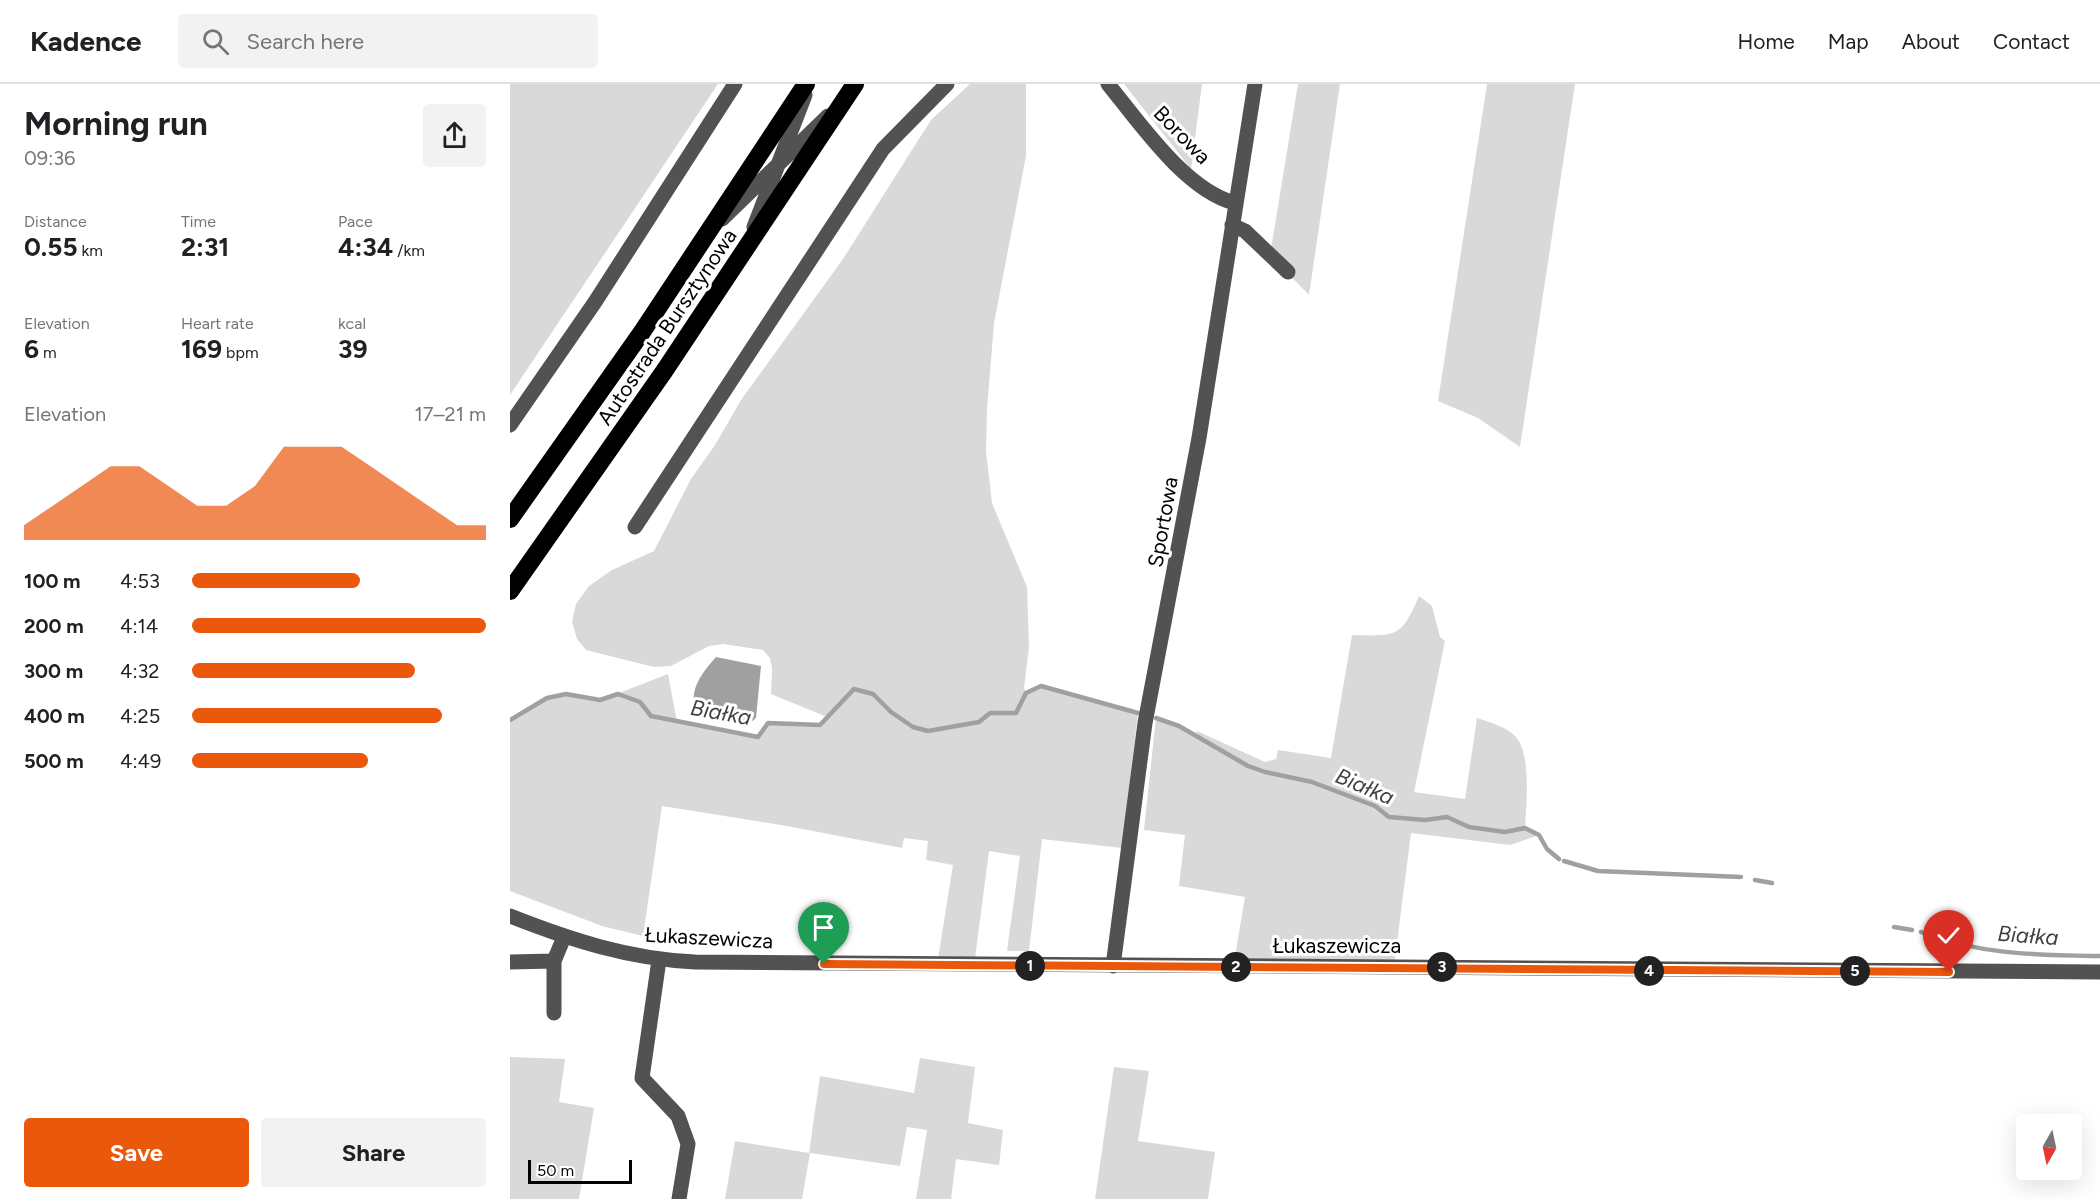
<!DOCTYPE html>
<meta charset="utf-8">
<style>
body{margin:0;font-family:Figtree,sans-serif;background:#f2f2f2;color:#202124;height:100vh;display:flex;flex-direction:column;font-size:22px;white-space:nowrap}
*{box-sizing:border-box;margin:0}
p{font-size:20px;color:#757577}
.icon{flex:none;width:33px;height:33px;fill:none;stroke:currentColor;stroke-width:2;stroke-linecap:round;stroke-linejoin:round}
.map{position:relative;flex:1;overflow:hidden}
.panel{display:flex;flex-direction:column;background:#fff;width:510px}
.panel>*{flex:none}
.needle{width:39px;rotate:189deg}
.buttons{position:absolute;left:1506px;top:1030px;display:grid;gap:12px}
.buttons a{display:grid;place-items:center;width:66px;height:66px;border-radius:6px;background:#fff;box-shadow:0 6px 24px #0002;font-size:30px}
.scale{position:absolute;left:18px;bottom:15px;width:104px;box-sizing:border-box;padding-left:6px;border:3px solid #000;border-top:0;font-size:16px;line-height:21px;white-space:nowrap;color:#000;-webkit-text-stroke:4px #fff;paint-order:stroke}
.pin{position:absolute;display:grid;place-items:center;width:51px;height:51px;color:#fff;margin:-62px -26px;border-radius:50% 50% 50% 0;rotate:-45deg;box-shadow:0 0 6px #0007}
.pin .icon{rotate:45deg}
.km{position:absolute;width:30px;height:30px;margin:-15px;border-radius:50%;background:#222;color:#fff;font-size:16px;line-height:30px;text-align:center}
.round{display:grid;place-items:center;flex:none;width:63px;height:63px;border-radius:6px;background:#f2f2f2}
.overview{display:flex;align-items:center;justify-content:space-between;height:102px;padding:0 24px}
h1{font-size:33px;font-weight:700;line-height:45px}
.stats{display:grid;grid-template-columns:repeat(3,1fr);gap:9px;height:102px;padding:6px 24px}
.stats div{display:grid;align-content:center}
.stats b{font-size:26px;font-weight:700}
.stats small{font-size:16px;font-weight:400}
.stats p{font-size:16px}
.chart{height:168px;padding:12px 24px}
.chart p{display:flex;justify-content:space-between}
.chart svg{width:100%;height:108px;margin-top:6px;fill:#ea580c;opacity:.7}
.cta{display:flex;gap:12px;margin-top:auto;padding:12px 24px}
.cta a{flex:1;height:69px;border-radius:6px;background:#ea580c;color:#fff;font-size:24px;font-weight:700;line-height:69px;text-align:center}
.cta a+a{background:#f2f2f2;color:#202124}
ul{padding:0 24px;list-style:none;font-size:20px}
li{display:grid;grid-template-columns:96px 72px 1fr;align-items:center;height:45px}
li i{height:15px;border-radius:8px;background:#ea580c}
header{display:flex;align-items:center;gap:36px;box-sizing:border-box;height:84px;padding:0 30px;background:#fff;border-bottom:2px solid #e0e0e0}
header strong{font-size:28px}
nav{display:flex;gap:33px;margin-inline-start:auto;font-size:21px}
.search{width:420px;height:54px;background:#f2f2f2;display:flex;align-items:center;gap:15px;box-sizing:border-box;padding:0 21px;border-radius:6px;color:#757577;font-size:22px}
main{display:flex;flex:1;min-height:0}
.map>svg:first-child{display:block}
.green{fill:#d9d9d9}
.water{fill:#a0a0a0}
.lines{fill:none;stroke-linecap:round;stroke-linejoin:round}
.stream{stroke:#a0a0a0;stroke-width:4.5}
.minor{stroke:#525252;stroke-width:15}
.highway{stroke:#000;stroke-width:18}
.route-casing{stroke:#fff;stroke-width:12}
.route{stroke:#ea580c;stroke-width:8}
.labels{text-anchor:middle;stroke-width:6;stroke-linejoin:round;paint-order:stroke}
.street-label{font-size:21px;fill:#000;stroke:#fff}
.water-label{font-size:22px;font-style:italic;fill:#414141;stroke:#fff}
</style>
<header>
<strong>Kadence</strong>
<div class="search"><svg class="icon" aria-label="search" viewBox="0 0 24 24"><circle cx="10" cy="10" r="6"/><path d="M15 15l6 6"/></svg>Search here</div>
<nav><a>Home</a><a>Map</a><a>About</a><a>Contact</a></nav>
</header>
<main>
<section class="panel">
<div class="overview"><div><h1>Morning run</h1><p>09:36</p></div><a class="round"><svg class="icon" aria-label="share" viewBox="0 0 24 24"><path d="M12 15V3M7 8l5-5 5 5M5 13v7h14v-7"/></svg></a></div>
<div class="stats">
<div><p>Distance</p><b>0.55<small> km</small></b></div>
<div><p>Time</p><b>2:31</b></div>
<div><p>Pace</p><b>4:34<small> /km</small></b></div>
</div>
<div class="stats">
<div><p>Elevation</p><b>6<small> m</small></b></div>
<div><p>Heart rate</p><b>169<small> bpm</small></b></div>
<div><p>kcal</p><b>39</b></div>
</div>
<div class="chart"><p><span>Elevation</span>17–21 m</p>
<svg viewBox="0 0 160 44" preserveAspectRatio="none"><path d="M0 44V38L10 30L20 22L30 14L40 14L50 22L60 30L70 30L80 22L90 6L100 6L110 6L120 14L130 22L140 30L150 38L160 38V44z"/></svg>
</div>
<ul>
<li><b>100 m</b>4:53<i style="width:57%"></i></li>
<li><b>200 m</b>4:14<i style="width:100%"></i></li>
<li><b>300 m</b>4:32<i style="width:76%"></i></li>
<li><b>400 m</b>4:25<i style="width:85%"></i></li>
<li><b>500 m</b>4:49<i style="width:60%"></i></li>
</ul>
<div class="cta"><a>Save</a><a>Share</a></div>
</section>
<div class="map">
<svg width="1590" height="1115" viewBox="0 0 1590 1115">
<rect width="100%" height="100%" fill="#fff"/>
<path class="green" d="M 0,0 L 208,0 L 0,311 Z
M 460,0 L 516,0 L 516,72 L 484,239 L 477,325 L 476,367 L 482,419 L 517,503 L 519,563 L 514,604 L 516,609 L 531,602 L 628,629 L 612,764 L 532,755 L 519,867 L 497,867 L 510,772 L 479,767 L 464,882 L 427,881 L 443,781 L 416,776 L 418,757 L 394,754 L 392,764 L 277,742 L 152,722 L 133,852 L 92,842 L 0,807 L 0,636 L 37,614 L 56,610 L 91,616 L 158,590 L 167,638 L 248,653 L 258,639 L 310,641 L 317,633 L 261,610 L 262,585 L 260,574 L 253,566 L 213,560 L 199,562 L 161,582 L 144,583 L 76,566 L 67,555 L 62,538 L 66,520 L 79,502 L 102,486 L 144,467 L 181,395 L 205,361 L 231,316 L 333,175 L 421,36 Z
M 614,0 L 692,0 L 681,85 Z
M 788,0 L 830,0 L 799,211 L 760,171 Z
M 977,0 L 1065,0 L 1010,363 L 968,334 L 928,317 Z
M 909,512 L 922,522 L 930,553 L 935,557 L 904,708 L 955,715 L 967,634 C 981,639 995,642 1005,652 C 1022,669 1016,722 1015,744 L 1029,751 L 1000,761 L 901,749 L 884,882 L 723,884 L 735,813 L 669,802 L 675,751 L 634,746 L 646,634 L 686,651 L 687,647 L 755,678 L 766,675 L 768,666 L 821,674 L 842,551 C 887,552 891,554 909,512 Z
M 0,973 L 55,975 L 49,1018 L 84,1024 L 69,1115 L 0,1115 Z
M 410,974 L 465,983 L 458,1039 L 493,1046 L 489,1081 L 446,1075 L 441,1115 L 406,1115 L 417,1046 L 397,1043 L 390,1082 L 300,1069 L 292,1115 L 215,1115 L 225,1057 L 299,1069 L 310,992 L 404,1009 Z
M 604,983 L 639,987 L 628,1057 L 705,1068 L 698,1115 L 585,1115 Z"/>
<path class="water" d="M 206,573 L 251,582 L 246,634 L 236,642 L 189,632 C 175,610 191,590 206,573 Z"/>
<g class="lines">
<path class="stream" d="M 646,634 L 669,642 L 738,682 L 755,688 L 802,698 L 865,722 L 879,733 L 915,736 L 937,733 L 959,743 L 995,748 L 1015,744 L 1029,751 L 1037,765 L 1049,775
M 0,636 L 37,614 L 56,610 L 90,616 L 108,610 L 130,618 L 141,632 L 248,653 L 258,639 L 310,641 L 344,605 L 363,610 L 381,628 L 403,643 L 418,647 L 469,638 L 480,629 L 506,629 L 516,609 L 531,602 L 628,629
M 1054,777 L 1088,787 L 1231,793
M 1245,796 L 1262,799
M 1384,843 L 1402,846
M 1411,848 C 1469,871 1529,871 1590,872"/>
<path class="minor" d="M 598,0 C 629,38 676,107 725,119
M 212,135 L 318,32
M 722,141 L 735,147 L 778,188
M 244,143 L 295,11
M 0,341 L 85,218 L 225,0
M 125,443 L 373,65 L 437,0
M 0,832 C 61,856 119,875 185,878 L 1590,888
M 149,876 L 132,994 L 168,1032 L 178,1060 L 169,1115
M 0,878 L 44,877 L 54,853
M 603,882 L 635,639 L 689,354 L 745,0
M 44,929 L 44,877"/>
<path class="highway" d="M 0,435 L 132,248 L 296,0
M 0,507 L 155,286 L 345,0"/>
</g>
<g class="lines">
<defs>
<path id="route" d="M 314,880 L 1439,888"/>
</defs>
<use href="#route" class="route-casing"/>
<use href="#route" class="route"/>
</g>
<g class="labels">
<g class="street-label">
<text transform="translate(672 51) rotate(46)" y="7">Borowa</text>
<text transform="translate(157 243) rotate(-56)" y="7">Autostrada Bursztynowa</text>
<text transform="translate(653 438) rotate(-80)" y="7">Sportowa</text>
<text transform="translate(199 854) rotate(3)" y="7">Łukaszewicza</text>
<text x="827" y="869">Łukaszewicza</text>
</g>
<g class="water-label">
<text transform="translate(211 628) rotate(10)" y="8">Białka</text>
<text transform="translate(855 702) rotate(23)" y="8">Białka</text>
<text transform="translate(1518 851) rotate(4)" y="8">Białka</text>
</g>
</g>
</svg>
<div class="buttons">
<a><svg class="needle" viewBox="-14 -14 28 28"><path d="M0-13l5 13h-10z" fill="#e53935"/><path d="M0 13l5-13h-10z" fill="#757577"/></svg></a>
</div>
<div class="scale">50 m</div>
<div class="pin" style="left:314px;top:880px;background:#1e9e55"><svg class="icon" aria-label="arrive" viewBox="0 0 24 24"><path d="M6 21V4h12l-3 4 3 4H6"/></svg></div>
<div class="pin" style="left:1439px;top:888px;background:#d93025"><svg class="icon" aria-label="check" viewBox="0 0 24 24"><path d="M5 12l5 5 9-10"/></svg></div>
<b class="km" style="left:520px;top:882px">1</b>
<b class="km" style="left:726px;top:883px">2</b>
<b class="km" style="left:932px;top:883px">3</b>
<b class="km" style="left:1139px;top:887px">4</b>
<b class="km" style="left:1345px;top:887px">5</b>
</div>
</main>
